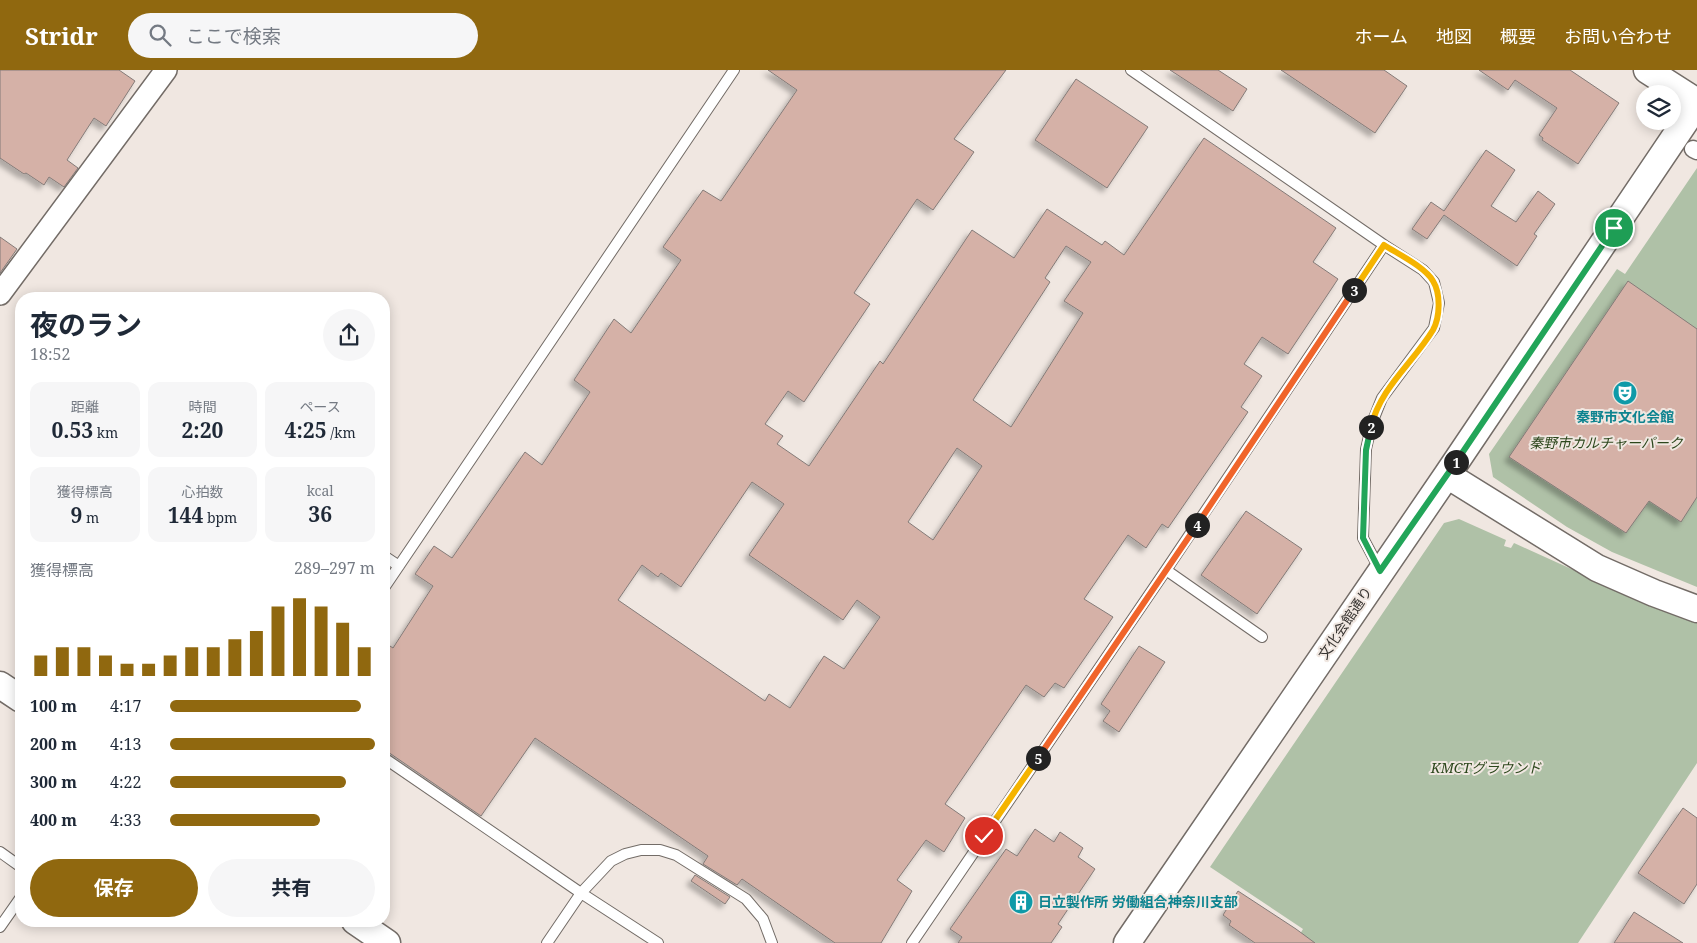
<!DOCTYPE html>
<html lang="ja">
<meta charset="utf-8">
<style>
body{margin:0;font-family:"Noto Serif","Noto Sans JP",serif;background:#f6f6f7;color:#1f2937;height:100vh;display:flex;flex-direction:column;font-size:19px;white-space:nowrap}
*{box-sizing:border-box;margin:0}
p{font-size:16px;color:#747a83}
.icon{flex:none;width:28px;height:28px;fill:none;stroke:currentColor;stroke-width:2;stroke-linecap:round;stroke-linejoin:round}
.map{position:relative;flex:1;overflow:hidden}
.panel{position:absolute;left:15px;top:222px;width:375px;height:635px;display:flex;flex-direction:column;background:#fff;border-radius:20px;box-shadow:0 2px 12px #0003}
.panel>*{flex:none}
.buttons{position:absolute;left:1636px;top:15px;display:grid;gap:10px}
.buttons a{display:grid;place-items:center;width:45px;height:45px;border-radius:50%;background:#fff;box-shadow:0 2px 12px #0003;font-size:25px}
.pin{position:absolute;display:grid;place-items:center;width:42px;height:42px;color:#fff;margin:-21px;border:2px solid #fff;border-radius:50%;box-shadow:0 1px 5px #0007}
.km{position:absolute;width:25px;height:25px;margin:-12px;border-radius:50%;background:#222;color:#fff;font-size:14px;line-height:25px;text-align:center}
.round{display:grid;place-items:center;flex:none;width:52px;height:52px;border-radius:26px;background:#f6f6f7}
.summary{display:flex;align-items:center;justify-content:space-between;height:85px;padding:0 15px}
h1{font-size:28px;font-weight:700;line-height:38px}
.figures{display:grid;grid-template-columns:repeat(3,1fr);gap:8px;height:85px;padding:5px 15px}
.figures div{display:grid;align-content:center;border-radius:12px;background:#f6f6f7;text-align:center}
.figures b{font-size:21px;font-weight:700}
.figures small{font-size:14px;font-weight:400}
.figures p{font-size:14px}
.chart{height:140px;padding:10px 15px}
.chart p{display:flex;justify-content:space-between}
.chart svg{width:100%;height:90px;margin-top:5px;stroke:#90680f;stroke-width:6}
.button{display:flex;gap:10px;margin-top:auto;padding:10px 15px}
.button a{flex:1;height:58px;border-radius:30px;background:#90680f;color:#fff;font-size:20px;font-weight:700;line-height:58px;text-align:center}
.button a+a{background:#f6f6f7;color:#1f2937}
ul{padding:0 15px;list-style:none;font-size:16px}
li{display:grid;grid-template-columns:80px 60px 1fr;align-items:center;height:38px}
li i{height:12px;border-radius:6px;background:#90680f}
header{display:flex;align-items:center;gap:30px;box-sizing:border-box;height:70px;padding:0 25px;background:#90680f;color:#fff}
header strong{font-size:24px}
nav{display:flex;gap:28px;margin-inline-start:auto;font-size:18px}
.search{width:350px;height:45px;background:#f6f6f7;display:flex;align-items:center;gap:12px;box-sizing:border-box;padding:0 18px;border-radius:28px;color:#747a83;font-size:19px}
.map>svg:first-child{display:block}
.green{fill:#afc1a7}
.building{fill:#d5b1a7;stroke:#847b78;fill-rule:evenodd;filter:url(#shadow)}
.lines{fill:none;stroke-linecap:round;stroke-linejoin:round}
.service-casing{stroke:#736c67;stroke-width:12}
.pedestrian-casing{stroke:#736c67;stroke-width:19}
.minor-casing{stroke:#736c67;stroke-width:24}
.tertiary-casing{stroke:#736c67;stroke-width:29}
.service{stroke:#fff;stroke-width:10}
.pedestrian{stroke:#fff;stroke-width:16}
.minor{stroke:#fff;stroke-width:21}
.tertiary{stroke:#fff;stroke-width:26}
.split-1-casing{stroke:#fff;stroke-width:10}
.split-2-casing{stroke:#fff;stroke-width:10}
.split-3-casing{stroke:#fff;stroke-width:10}
.split-4-casing{stroke:#fff;stroke-width:10}
.split-5-casing{stroke:#fff;stroke-width:10}
.split-6-casing{stroke:#fff;stroke-width:10}
.split-1{stroke:#22a559;stroke-width:6}
.split-2{stroke:#22a559;stroke-width:6}
.split-3{stroke:#f5b400;stroke-width:6}
.split-4{stroke:#f0652b;stroke-width:6}
.split-5{stroke:#f0652b;stroke-width:6}
.split-6{stroke:#f5b400;stroke-width:6}
.labels{text-anchor:middle;stroke-width:4;stroke-linejoin:round;paint-order:stroke}
.culture-label{font-size:14px;font-weight:bold;fill:#0d838f;stroke:#f0e7e1}
.park-label{font-size:14px;font-style:italic;fill:#2c471c;stroke:#f0e7e1}
.street-label{font-size:14px;fill:#373431;stroke:#f0e7e1}
</style>
<header>
<strong>Stridr</strong>
<div class="search"><svg class="icon" aria-label="search" viewBox="0 0 24 24"><circle cx="10" cy="10" r="6"/><path d="M15 15l6 6"/></svg>ここで検索</div>
<nav><a>ホーム</a><a>地図</a><a>概要</a><a>お問い合わせ</a></nav>
</header>
<div class="map">
<svg width="1697" height="873" viewBox="0 0 1697 873">
<defs>
<filter id="shadow"><feDropShadow dx="-4.5" dy="4.5" stdDeviation="2.5" flood-color="#0004"/></filter>
</defs>
<rect width="100%" height="100%" fill="#f0e7e1"/>
<path class="green" d="M 1697,98 L 1697,517 L 1612,482 L 1567,457 L 1493,407 L 1489,384 L 1617,199 L 1625,204 Z
M 1459,449 L 1506,470 L 1504,476 L 1511,478 L 1514,473 L 1664,541 L 1697,550 L 1697,693 L 1578,873 L 1295,873 L 1303,859 L 1210,797 L 1444,453 Z"/>
<path class="building" d="M 0,0 L 119,0 L 135,11 L 106,56 L 94,48 L 67,90 L 78,98 L 64,117 L 49,107 L 44,115 L 26,103 L 24,104 L 0,88 Z
M 768,0 L 1006,0 L 954,69 L 974,82 L 933,140 L 917,129 L 854,223 L 870,234 L 839,280 L 804,332 L 788,321 L 765,354 L 783,366 L 777,374 L 809,396 L 880,291 L 883,294 L 972,160 L 1014,188 L 1047,139 L 1102,175 L 1105,171 L 1124,185 L 1204,68 L 1336,158 L 1313,192 L 1338,209 L 1288,284 L 1262,267 L 1244,294 L 1262,306 L 1241,337 L 1248,342 L 1168,458 L 1162,454 L 1146,478 L 1128,465 L 1084,529 L 1113,547 L 1064,618 L 1055,613 L 1044,627 L 1026,615 L 945,734 L 965,748 L 944,782 L 926,770 L 897,810 L 912,821 L 881,873 L 835,873 L 742,809 L 737,815 L 703,794 L 708,786 L 535,668 L 481,746 L 388,682 L 384,681 L 384,572 L 393,578 L 433,516 L 415,504 L 434,476 L 452,488 L 525,382 L 542,395 L 590,322 L 574,310 L 614,249 L 631,263 L 681,190 L 663,177 L 703,120 L 721,131 L 797,20 ZM 1066,176 L 1091,192 L 1064,231 L 1083,243 L 1011,357 L 973,330 L 1050,212 L 1045,208 ZM 957,378 L 982,396 L 933,470 L 908,452 ZM 752,412 L 784,434 L 749,485 L 843,550 L 857,530 L 880,547 L 844,599 L 824,586 L 790,638 L 769,624 L 765,631 L 618,530 L 642,495 L 658,507 L 661,503 L 681,517 Z
M 1170,0 L 1218,0 L 1247,19 L 1233,41 Z
M 1281,0 L 1384,0 L 1407,16 L 1375,63 Z
M 1479,0 L 1570,0 L 1619,33 L 1578,94 L 1542,70 L 1543,68 L 1539,65 L 1557,38 L 1515,10 L 1508,20 Z
M 1076,9 L 1148,57 L 1107,118 L 1035,70 Z
M 1486,80 L 1515,100 L 1491,136 L 1516,152 L 1538,121 L 1555,134 L 1534,164 L 1537,166 L 1517,196 L 1444,145 L 1427,169 L 1412,159 L 1431,132 L 1444,141 Z
M 0,167 L 17,179 L 0,203 Z
M 1628,211 L 1697,259 L 1697,427 L 1681,452 L 1649,431 L 1626,463 L 1509,387 Z
M 1246,441 L 1302,479 L 1257,544 L 1201,505 Z
M 1139,576 L 1165,592 L 1119,662 L 1103,651 L 1110,641 L 1101,634 Z
M 1683,738 L 1697,748 L 1697,814 L 1684,834 L 1638,803 Z
M 1035,759 L 1054,772 L 1060,762 L 1083,778 L 1078,787 L 1095,799 L 1058,854 L 1062,857 L 1051,873 L 958,873 L 962,867 L 950,859 L 1006,779 L 1017,786 Z
M 695,805 L 730,827 L 725,834 L 691,811 Z
M 1238,821 L 1296,859 L 1315,873 L 1255,873 L 1229,855 L 1231,851 L 1223,845 Z
M 1634,842 L 1683,873 L 1614,873 Z"/>
<g class="lines">
<defs>
<path id="service" d="M 1131,0 L 1384,175 L 1423,200 L 1434,212 L 1439,233 L 1434,258 L 1382,328 L 1372,353 L 1366,379 L 1363,468 L 1380,500
M 384,486 L 399,496
M 1166,500 L 1262,567
M 384,518 L 734,0
M 384,688 L 581,823 L 658,873
M 0,782 L 21,797
M 0,857 L 21,827
M 547,873 L 581,823 L 611,791 L 625,784 L 641,780 L 660,780 L 676,785 L 746,829 L 763,849 L 772,873
M 912,873 L 1166,500 L 1384,175"/>
<path id="pedestrian" d="M 1693,79 L 1697,81"/>
<path id="minor" d="M 0,224 L 166,0"/>
<path id="tertiary" d="M 1647,0 L 1697,32
M 1447,405 L 1597,498 L 1654,523 L 1697,539
M 0,615 L 21,629
M 355,851 L 387,873
M 1127,873 L 1447,405 L 1697,34"/>
</defs>
<use href="#service" class="service-casing"/>
<use href="#pedestrian" class="pedestrian-casing"/>
<use href="#minor" class="minor-casing"/>
<use href="#tertiary" class="tertiary-casing"/>
<use href="#service" class="service"/>
<use href="#pedestrian" class="pedestrian"/>
<use href="#minor" class="minor"/>
<use href="#tertiary" class="tertiary"/>
</g>
<g class="lines">
<defs>
<path id="split-1" d="M 1456,392 L 1614,158"/>
<path id="split-2" d="M 1371,357 L 1366,380 L 1363,468 L 1380,501 L 1456,392"/>
<path id="split-3" d="M 1354,220 L 1384,175 C 1398,184 1425,197 1433,211 C 1441,224 1440,247 1433,260 C 1413,293 1380,318 1371,357"/>
<path id="split-4" d="M 1197,455 L 1354,220"/>
<path id="split-5" d="M 1038,688 L 1197,455"/>
<path id="split-6" d="M 984,766 L 1038,688"/>
</defs>
<use href="#split-1" class="split-1-casing"/>
<use href="#split-2" class="split-2-casing"/>
<use href="#split-3" class="split-3-casing"/>
<use href="#split-4" class="split-4-casing"/>
<use href="#split-5" class="split-5-casing"/>
<use href="#split-6" class="split-6-casing"/>
<use href="#split-1" class="split-1"/>
<use href="#split-2" class="split-2"/>
<use href="#split-3" class="split-3"/>
<use href="#split-4" class="split-4"/>
<use href="#split-5" class="split-5"/>
<use href="#split-6" class="split-6"/>
</g>
<defs>
<symbol id="theatre-disc" viewBox="-11 -11 22 22"><circle r="9.5" fill="#0f9aa8" stroke="#f0e7e1"/><path d="M-5-5.5Q0-4 5-5.5V0Q5 5 0 6Q-5 5-5 0ZM-3.3-2.5H-1v1.5H-3.3ZM1-2.5H3.3v1.5H1ZM-2.8 1Q0 5.5 2.8 1Z" fill="#fff"/></symbol>
<symbol id="building-disc" viewBox="-11 -11 22 22"><circle r="9.5" fill="#0f9aa8" stroke="#f0e7e1"/><path d="M-4-6H4V6H1V3H-1V6H-4ZM-2.5-4.3h1.7v1.8h-1.7ZM.8-4.3h1.7v1.8H.8ZM-2.5-1h1.7V.8h-1.7ZM.8-1h1.7V.8H.8Z" fill="#fff"/></symbol>
</defs>
<g fill-rule="evenodd">
<use href="#theatre-disc" x="1611" y="309" width="28" height="28"/>
<use href="#building-disc" x="1007" y="818" width="28" height="28"/>
</g>
<g class="labels">
<g class="culture-label">
<text x="1625" y="352">秦野市文化会館</text>
<text x="1038" y="837" text-anchor="start">日立製作所 労働組合神奈川支部</text>
</g>
<g class="park-label">
<text x="1606" y="378">秦野市カルチャーパーク</text>
<text x="1486" y="703">KMCTグラウンド</text>
</g>
<g class="street-label">
<text transform="translate(1345 553) rotate(-56)" y="5">文化会館通り</text>
</g>
</g>
</svg>
<div class="buttons">
<a><svg class="icon" aria-label="layers" viewBox="0 0 24 24"><path d="M12 4l9 5-9 5-9-5zM3 14l9 5 9-5"/></svg></a>
</div>
<div class="pin" style="left:1614px;top:158px;background:#1e9e55"><svg class="icon" aria-label="arrive" viewBox="0 0 24 24"><path d="M6 21V4h12l-3 4 3 4H6"/></svg></div>
<div class="pin" style="left:984px;top:766px;background:#d93025"><svg class="icon" aria-label="check" viewBox="0 0 24 24"><path d="M5 12l5 5 9-10"/></svg></div>
<b class="km" style="left:1456px;top:392px">1</b>
<b class="km" style="left:1371px;top:357px">2</b>
<b class="km" style="left:1354px;top:220px">3</b>
<b class="km" style="left:1197px;top:455px">4</b>
<b class="km" style="left:1038px;top:688px">5</b>
<section class="panel">
<div class="summary"><div><h1>夜のラン</h1><p>18:52</p></div><a class="round"><svg class="icon" aria-label="share" viewBox="0 0 24 24"><path d="M12 15V3M7 8l5-5 5 5M5 13v7h14v-7"/></svg></a></div>
<div class="figures">
<div><p>距離</p><b>0.53<small> km</small></b></div>
<div><p>時間</p><b>2:20</b></div>
<div><p>ペース</p><b>4:25<small> /km</small></b></div>
</div>
<div class="figures">
<div><p>獲得標高</p><b>9<small> m</small></b></div>
<div><p>心拍数</p><b>144<small> bpm</small></b></div>
<div><p>kcal</p><b>36</b></div>
</div>
<div class="chart"><p><span>獲得標高</span>289–297 m</p>
<svg viewBox="0 0 160 44" preserveAspectRatio="none"><path d="M5 44V34M15 44V30M25 44V30M35 44V34M45 44V38M55 44V38M65 44V34M75 44V30M85 44V30M95 44V26M105 44V22M115 44V10M125 44V6M135 44V10M145 44V18M155 44V30"/></svg>
</div>
<ul>
<li><b>100 m</b>4:17<i style="width:93%"></i></li>
<li><b>200 m</b>4:13<i style="width:100%"></i></li>
<li><b>300 m</b>4:22<i style="width:86%"></i></li>
<li><b>400 m</b>4:33<i style="width:73%"></i></li>
</ul>
<div class="button"><a>保存</a><a>共有</a></div>
</section>
</div>
